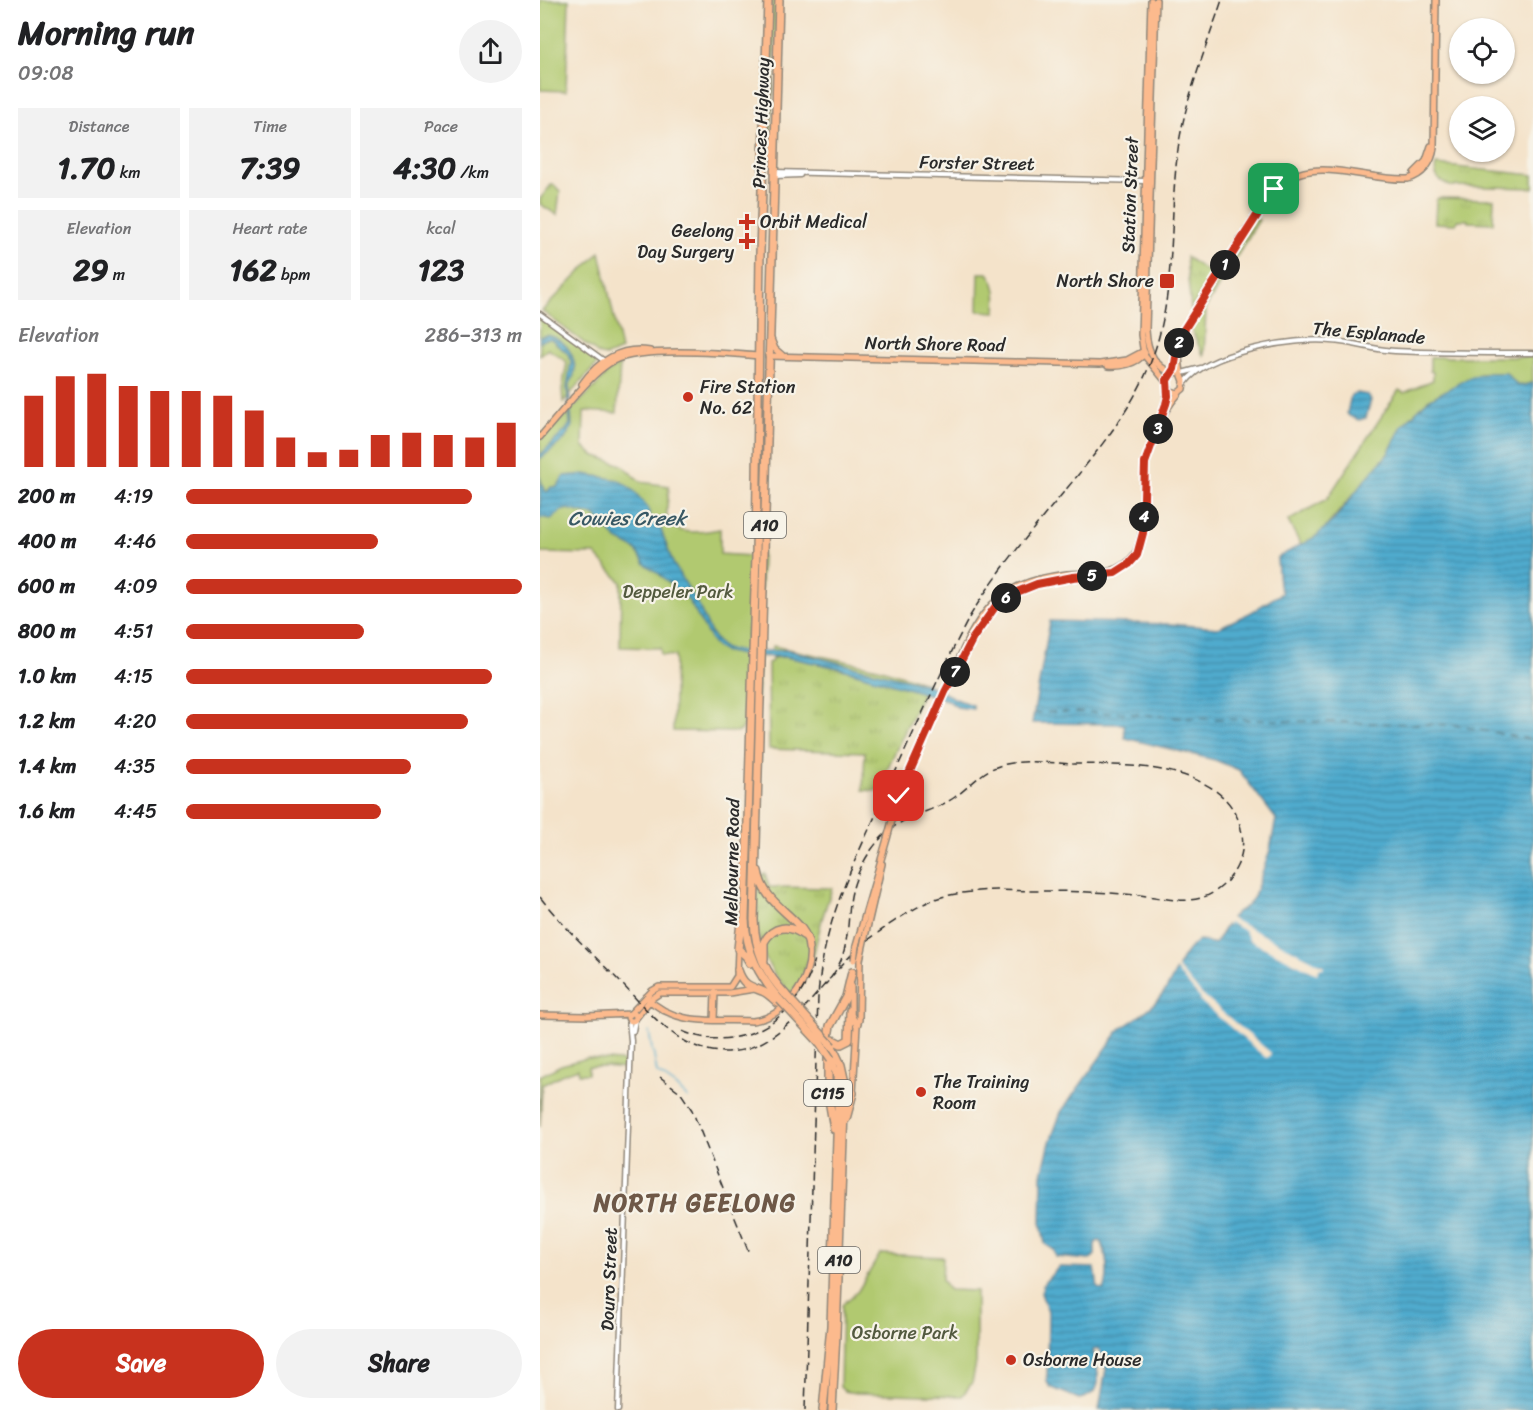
<!DOCTYPE html>
<meta charset="utf-8">
<style>
body{margin:0;font-family:Sriracha,sans-serif;background:#f2f2f2;color:#202124;height:100vh;display:flex;flex-direction:column;font-size:22px;white-space:nowrap}
*{box-sizing:border-box;margin:0}
p{font-size:20px;color:#757577}
.icon{flex:none;width:33px;height:33px;fill:none;stroke:currentColor;stroke-width:2;stroke-linecap:round;stroke-linejoin:round}
.map{position:relative;flex:1;overflow:hidden}
.drawer{display:flex;flex-direction:column;background:#fff;width:540px}
.drawer>*{flex:none}
.buttons{position:absolute;left:909px;top:18px;display:grid;gap:12px}
.buttons a{display:grid;place-items:center;width:66px;height:66px;border-radius:50%;background:#fff;box-shadow:0 2px 4px #0004;font-size:30px}
.pin{position:absolute;display:grid;place-items:center;width:51px;height:51px;color:#fff;margin:-26px;border-radius:12px;box-shadow:0 3px 9px #0006}
.km{position:absolute;width:30px;height:30px;margin:-15px;border-radius:50%;background:#222;color:#fff;font-size:16px;line-height:30px;text-align:center}
.round{display:grid;place-items:center;flex:none;width:63px;height:63px;border-radius:32px;background:#f2f2f2}
.head{display:flex;align-items:center;justify-content:space-between;height:102px;padding:0 18px}
h1{font-size:33px;font-weight:700;line-height:45px}
.stats{display:grid;grid-template-columns:repeat(3,1fr);gap:9px;height:102px;padding:6px 18px}
.stats div{display:grid;align-content:center;border-radius:0px;background:#f2f2f2;text-align:center}
.stats b{font-size:30px;font-weight:700}
.stats small{font-size:16px;font-weight:400}
.stats p{font-size:16px}
.chart{height:168px;padding:12px 18px}
.chart p{display:flex;justify-content:space-between}
.chart svg{width:100%;height:108px;margin-top:6px;stroke:#c8321e;stroke-width:6}
.cta{display:flex;gap:12px;margin-top:auto;padding:12px 18px}
.cta a{flex:1;height:69px;border-radius:36px;background:#c8321e;color:#fff;font-size:24px;font-weight:700;line-height:69px;text-align:center}
.cta a+a{background:#f2f2f2;color:#202124}
ul{padding:0 18px;list-style:none;font-size:20px}
li{display:grid;grid-template-columns:96px 72px 1fr;align-items:center;height:45px}
li i{height:15px;border-radius:8px;background:#c8321e}
main{display:flex;flex:1;min-height:0}
.map>svg:first-child{display:block}
.grass{fill:url(#grass-tufts);stroke:#6e7a4d;stroke-width:1.5}
.green{fill:#b1c96f;stroke:#6e7a4d;stroke-width:1.5}
.water{fill:url(#water-rules);stroke:#3e6b7c;stroke-width:1.5}
.pier{fill:#f4e3ca}
.lines{fill:none;stroke-linecap:round;stroke-linejoin:round}
.stream{stroke:#50abce;stroke-width:1.5}
.ferry{stroke:#385864;stroke-width:1.5;stroke-dasharray:8 6;stroke-linecap:butt}
.minor-casing{stroke:#90877a;stroke-width:7}
.major-casing{stroke:#90877a;stroke-width:8}
.highway-casing{stroke:#90877a;stroke-width:10}
.minor{stroke:#fff;stroke-width:4}
.major{stroke:#fcba8d;stroke-width:5}
.highway{stroke:#fcba8d;stroke-width:7}
.rail{stroke:#2b2b2b;stroke-width:1.5;stroke-dasharray:9 4.5;stroke-linecap:butt}
.major-bridge-casing{stroke:#90877a;stroke-width:8;stroke-linecap:butt}
.highway-bridge-casing{stroke:#90877a;stroke-width:10;stroke-linecap:butt}
.major-bridge{stroke:#fcba8d;stroke-width:5}
.highway-bridge{stroke:#fcba8d;stroke-width:7}
.route-casing{stroke:#fff;stroke-width:12}
.route{stroke:#c8321e;stroke-width:8}
.poi-dot{fill:#c8321e;stroke:#f7f3e8;stroke-width:2}
.labels{text-anchor:middle;stroke-width:4.5;stroke-linejoin:round;paint-order:stroke}
.shield{fill:#f7f3e8;stroke:#686764;stroke-width:1.5}
.shield-label{font-size:16px;font-weight:bold;fill:#2b2b2b}
.street-label{font-size:18px;fill:#2b2b2b;stroke:#f7f3e8}
.poi-label{font-size:18px;fill:#2b2b2b;stroke:#f7f3e8;text-anchor:start}
.park-label{font-size:18px;fill:#535a3f;stroke:#f7f3e8}
.water-label{font-size:20px;font-style:italic;fill:#385864;stroke:#f7f3e8}
.district-label{font-size:24px;font-weight:bold;letter-spacing:1.5px;fill:#6e5847;stroke:#f7f3e8}
</style>
<main>
<section class="drawer">
<div class="head"><div><h1>Morning run</h1><p>09:08</p></div><a class="round"><svg class="icon" aria-label="share" viewBox="0 0 24 24"><path d="M12 15V3M7 8l5-5 5 5M5 13v7h14v-7"/></svg></a></div>
<div class="stats">
<div><p>Distance</p><b>1.70<small> km</small></b></div>
<div><p>Time</p><b>7:39</b></div>
<div><p>Pace</p><b>4:30<small> /km</small></b></div>
</div>
<div class="stats">
<div><p>Elevation</p><b>29<small> m</small></b></div>
<div><p>Heart rate</p><b>162<small> bpm</small></b></div>
<div><p>kcal</p><b>123</b></div>
</div>
<div class="chart"><p><span>Elevation</span>286–313 m</p>
<svg viewBox="0 0 160 44" preserveAspectRatio="none"><path d="M5 44V15M15 44V7M25 44V6M35 44V11M45 44V13M55 44V13M65 44V15M75 44V21M85 44V32M95 44V38M105 44V37M115 44V31M125 44V30M135 44V31M145 44V32M155 44V26"/></svg>
</div>
<ul>
<li><b>200 m</b>4:19<i style="width:85%"></i></li>
<li><b>400 m</b>4:46<i style="width:57%"></i></li>
<li><b>600 m</b>4:09<i style="width:100%"></i></li>
<li><b>800 m</b>4:51<i style="width:53%"></i></li>
<li><b>1.0 km</b>4:15<i style="width:91%"></i></li>
<li><b>1.2 km</b>4:20<i style="width:84%"></i></li>
<li><b>1.4 km</b>4:35<i style="width:67%"></i></li>
<li><b>1.6 km</b>4:45<i style="width:58%"></i></li>
</ul>
<div class="cta"><a>Save</a><a>Share</a></div>
</section>
<div class="map">
<svg width="993" height="1410" viewBox="0 0 993 1410">
<defs>
<pattern id="grass-tufts" width="24" height="20" patternUnits="userSpaceOnUse" patternTransform="scale(1.5)"><rect width="24" height="20" fill="#b1c96f"/><path d="M3 7l-1-3M5 7V3M7 7l1-3M15 17l-1-3M17 17v-4M19 17l1-3" fill="none" stroke="#98ad60"/></pattern>
<pattern id="water-rules" width="6" height="5" patternUnits="userSpaceOnUse" patternTransform="scale(1.5)"><rect width="6" height="5" fill="#50abce"/><path d="M0 2.5h6" fill="none" stroke="#438ba7"/></pattern>
</defs>
<rect width="100%" height="100%" fill="#f7f3e8"/>
<filter id="ink" filterUnits="userSpaceOnUse"><feTurbulence type="fractalNoise" baseFrequency=".0167" numOctaves="2"/><feDisplacementMap in="SourceGraphic" scale="12" xChannelSelector="R" yChannelSelector="G"/><feConvolveMatrix kernelMatrix="1 2 1 2 8 2 1 2 1" color-interpolation-filters="sRGB"/></filter>
<filter id="wash" filterUnits="userSpaceOnUse"><feTurbulence type="fractalNoise" baseFrequency=".008" numOctaves="4" result="noise"/><feDisplacementMap in="SourceGraphic" scale="24" xChannelSelector="R" yChannelSelector="G"/><feGaussianBlur stdDeviation="1.35" result="paint"/><feColorMatrix in="noise" values="0 0 0 0 0 0 0 0 0 0 0 0 0 0 0 0 0 1.4 0 .05"/><feComposite in="paint" operator="in"/></filter>
<g filter="url(#wash)">
<rect width="100%" height="100%" fill="#f4e3ca"/>
<path class="grass" d="M 232,0 L 237,0 L 230,160 L 228,163 L 228,82 Z
M 896,165 L 993,175 L 993,188 L 910,186 C 900,181 893,177 896,165 Z
M 11,185 L 14,185 L 20,191 L 17,215 L 0,204 L 0,199 Z
M 898,198 L 954,199 L 953,223 L 928,222 L 928,220 L 917,220 L 916,224 L 895,223 L 896,201 Z
M 716,219 L 719,220 L 666,307 L 664,357 L 650,327 Z
M 646,257 L 671,274 L 651,310 Z
M 223,525 L 214,794 L 212,824 L 218,570 L 221,529 Z
M 233,646 L 338,668 L 386,683 L 371,681 L 247,650 L 231,652 Z
M 246,657 L 299,668 L 383,692 L 337,791 L 323,790 L 325,752 L 229,749 L 228,663 L 232,661 L 232,658 Z
M 225,873 L 229,887 L 292,888 L 282,919 L 273,957 L 268,960 L 261,981 L 250,994 C 213,952 215,931 218,878 Z"/>
<path class="green" d="M 0,0 L 29,0 L 26,91 L 0,90 Z
M 60,252 L 81,350 L 67,356 L 60,355 L 2,311 Z
M 439,273 L 448,273 C 458,286 457,297 456,312 L 438,311 Z
M 0,317 L 57,360 L 57,364 L 23,402 L 22,389 L 27,362 L 8,349 L 0,355 Z
M 890,357 L 993,357 L 993,383 L 978,386 L 966,373 L 939,374 L 888,400 L 864,424 L 848,454 L 785,528 L 775,537 L 761,545 L 748,521 L 787,499 L 859,390 L 864,393 L 893,380 L 893,372 L 890,371 Z
M 80,364 L 77,413 L 44,411 L 43,446 L 53,455 L 82,465 L 101,482 L 129,486 C 129,495 126,506 127,515 C 129,538 165,532 180,529 L 180,554 L 211,556 L 203,726 L 199,732 L 133,731 L 135,656 L 121,655 L 120,648 L 80,647 L 81,582 L 55,554 L 0,553 L 0,440 L 56,386 L 67,373 Z
M 48,1058 L 87,1062 L 85,1069 L 66,1067 L 48,1067 L 48,1074 L 39,1074 L 38,1069 L 21,1075 L 2,1085 L 0,1127 L 0,1076 L 21,1065 Z
M 340,1254 L 403,1257 L 402,1280 L 409,1290 L 436,1291 L 436,1363 L 432,1383 L 422,1396 L 317,1393 L 304,1391 L 300,1387 L 302,1305 L 318,1291 Z"/>
<path class="water" d="M 7,335 C 29,340 43,365 29,385 L 32,426 L 25,439 L 0,459 L 0,455 L 26,430 L 30,424 L 27,387 L 31,361 L 28,354 L 11,339 L 5,339 L 0,343 L 0,337 Z
M 948,373 L 966,373 L 978,386 L 993,383 L 993,1410 L 559,1410 L 566,1369 L 559,1348 L 553,1350 C 557,1370 568,1393 539,1399 L 510,1387 L 507,1382 L 508,1312 L 501,1293 L 504,1283 L 519,1267 L 555,1268 L 558,1288 L 564,1290 C 569,1277 568,1253 560,1241 L 558,1241 L 555,1244 L 555,1255 L 550,1260 L 516,1257 L 514,1250 L 505,1244 L 501,1223 L 502,1174 L 510,1142 L 521,1112 L 580,1029 C 594,1020 611,1009 621,996 C 636,978 639,954 659,940 L 675,944 L 690,919 L 697,912 L 707,906 L 714,897 L 730,850 L 736,819 L 699,770 L 675,760 L 585,738 L 584,724 L 492,723 L 510,621 L 631,624 L 678,628 L 710,613 L 742,593 L 739,585 L 737,558 L 775,537 L 794,520 L 824,481 L 848,454 L 862,426 L 888,400 L 930,377 Z
M 817,393 L 828,395 L 831,400 L 826,418 L 819,420 L 809,416 L 807,413 L 811,395 Z
M 45,474 L 79,480 L 94,491 L 108,508 L 111,520 L 120,527 L 133,563 L 158,604 L 171,633 L 179,644 L 186,649 L 207,652 L 247,650 L 385,684 C 402,690 415,701 433,705 L 433,709 L 417,707 L 407,700 L 299,668 L 246,657 L 207,656 L 182,651 L 173,644 L 149,601 L 119,574 L 105,564 L 95,549 L 77,540 L 56,516 L 28,509 L 21,511 L 11,519 L 0,517 L 0,477 L 4,490 L 7,492 L 11,487 L 17,487 L 24,476 Z"/>
<path class="pier" d="M 688,917 L 784,966 L 783,968 L 780,968 L 777,974 L 709,940 L 705,931 L 690,923 L 688,925 L 686,924 Z
M 635,965 L 662,995 L 731,1053 L 729,1057 L 726,1058 L 659,1000 L 660,998 L 634,968 Z"/>
<g class="lines">
<path class="stream" d="M 109,1032 L 112,1049
M 113,1051 L 117,1073 L 136,1086 L 148,1098"/>
<path class="ferry" d="M 493,713 L 520,712 L 586,713 L 640,718 L 914,725 L 993,740"/>
</g>
</g>
<g filter="url(#ink)">
<g class="lines">
<defs>
<path id="minor" d="M 235,172 L 605,181
M 235,176 L 260,175
M 0,314 L 63,360
M 642,373 L 661,368
M 645,383 C 667,352 754,337 791,341 C 813,342 833,350 855,351 C 901,353 947,353 993,353
M 93,1031 L 95,1020
M 78,1410 L 91,1041 L 89,1020"/>
<path id="major" d="M 611,0 L 601,335 L 604,355 L 627,383
M 616,0 L 606,330 C 607,348 613,367 633,373
M 874,173 L 886,161 L 891,146
M 231,339 L 235,349 L 242,355
M 228,356 L 560,364 L 587,360 L 604,351
M 639,358 L 641,373
M 568,366 C 581,367 597,364 605,353
M 635,372 L 641,373 L 644,381 L 643,389 L 638,393 L 631,391 C 625,384 627,377 635,372 Z
M 633,373 L 639,341 L 647,325 L 727,197 C 764,148 818,181 868,179 C 883,175 892,163 894,148 L 896,0
M 42,384 C 58,361 81,346 110,351
M 33,398 C 45,385 57,370 73,361 C 102,346 185,353 219,356
M 623,413 L 628,390
M 0,437 L 34,397
M 425,654 C 447,610 466,590 515,580
M 353,817 C 365,777 384,738 402,700 C 415,671 424,640 444,614 C 453,602 465,592 479,586 C 494,579 511,576 527,574 C 550,572 578,578 594,555 C 606,537 602,501 604,479 C 606,450 619,415 639,393
M 325,937 L 342,864
M 316,946 L 347,839
M 311,985 L 311,1014 L 317,1026
M 106,997 C 135,1027 174,1019 212,1021 C 245,1018 273,980 269,948
M 91,1013 L 112,991 L 119,987 L 190,987 L 197,976 L 198,949
M88 1017a4 4 0 1 1 8 0a4 4 0 1 1-8 0Z
M 0,1015 L 47,1016 L 90,1014
M 96,1018 L 111,999 L 120,993 L 189,993 L 214,989
M 174,1020 L 175,992
M 313,1093 L 317,1026 L 319,1020 L 320,960"/>
<path id="highway" d="M 228,0 L 220,253 L 216,554 L 205,919 C 206,952 219,976 240,1000
M 239,0 L 214,920 C 215,950 225,973 246,995
M 218,871 C 224,909 267,917 269,948
M 201,922 L 198,949 L 206,956 L 210,963
M 224,959 L 224,942 C 233,926 249,924 263,935
M 198,970 C 203,985 209,986 222,991 C 228,993 233,999 238,1003
M 293,1040 L 301,1044 L 309,1040 L 310,1011
M 287,1043 L 290,1026 L 306,997 L 312,972
M 288,1054 L 288,1094 L 294,1129
M 306,1119 L 313,1093
M 283,1410 L 291,1326 L 298,1106 L 297,1075 L 291,1059
M 292,1410 L 296,1334 L 305,1083 L 301,1065 L 292,1046"/>
</defs>
<use href="#minor" class="minor-casing"/>
<use href="#major" class="major-casing"/>
<use href="#highway" class="highway-casing"/>
<use href="#minor" class="minor"/>
<use href="#major" class="major"/>
<use href="#highway" class="highway"/>
<path class="rail" d="M 0,897 C 25,929 55,956 84,986 C 104,1007 127,1035 155,1046 C 233,1076 275,985 322,945 C 339,931 375,906 395,899 C 409,894 424,893 438,891 C 457,889 476,891 495,891 C 529,891 563,892 596,895 C 617,896 640,904 661,898 C 677,893 690,881 697,866 C 705,850 704,833 697,817 C 673,763 584,765 534,764 C 511,763 485,759 462,765 C 442,770 432,785 415,797 C 395,811 370,814 351,829 C 330,845 313,876 310,903 C 308,922 308,942 301,960 C 297,969 292,977 286,984
M 142,1031 C 199,1056 261,1018 275,959
M 120,1077 L 140,1092 L 152,1110 L 209,1253
M 265,1410 L 278,997 C 283,918 317,857 349,786 C 375,729 401,671 430,616 C 461,565 500,521 538,475 C 566,440 593,406 610,364 C 636,298 629,227 637,157 C 643,104 665,51 682,0"/>
<defs>
<path id="major-bridge" d="M 347,839 L 353,817
M 314,960 L 316,946
M 320,960 L 325,937"/>
<path id="highway-bridge" d="M 246,995 L 292,1046
M 240,1000 L 280,1043 L 291,1059"/>
</defs>
<use href="#major-bridge" class="major-bridge-casing"/>
<use href="#highway-bridge" class="highway-bridge-casing"/>
<use href="#major-bridge" class="major-bridge"/>
<use href="#highway-bridge" class="highway-bridge"/>
</g>
</g>
<g class="lines" filter="url(#ink)">
<defs>
<path id="route" d="M 359,796 L 405,692 L 433,638 L 455,607 L 472,594 L 497,584 L 533,577 L 575,573 L 589,564 L 597,555 L 603,533 L 605,463 L 626,404 L 628,396 L 627,380 L 634,369 L 639,341 L 643,331 L 734,189"/>
</defs>
<use href="#route" class="route-casing"/>
<use href="#route" class="route"/>
</g>
<g class="poi-dot">
<path d="M204 213h6v6h6v6h-6v6h-6v-6h-6v-6h6z"/>
<path d="M204 232h6v6h6v6h-6v6h-6v-6h-6v-6h6z"/>
<rect x="619" y="273" width="16" height="16" rx="3"/>
<circle cx="148" cy="397" r="6"/>
<circle cx="381" cy="1092" r="6"/>
<circle cx="471" cy="1360" r="6"/>
</g>
<g class="labels">
<g class="shield">
<rect x="204" y="512" width="42" height="26" rx="4.5"/>
<rect x="264" y="1080" width="48" height="26" rx="4.5"/>
<rect x="278" y="1247" width="42" height="26" rx="4.5"/>
</g>
<g class="shield-label">
<text x="225" y="531">A10</text>
<text x="288" y="1099">C115</text>
<text x="299" y="1266">A10</text>
</g>
<g class="street-label">
<text transform="translate(221 123) rotate(-88)" y="6">Princes Highway</text>
<text transform="translate(437 163) rotate(1)" y="6">Forster Street</text>
<text transform="translate(590 195) rotate(-88)" y="6">Station Street</text>
<text transform="translate(829 333) rotate(5)" y="6">The Esplanade</text>
<text transform="translate(395 344) rotate(1)" y="6">North Shore Road</text>
<text transform="translate(192 862) rotate(-89)" y="6">Melbourne Road</text>
<text transform="translate(69 1279) rotate(-88)" y="6">Douro Street</text>
</g>
<g class="poi-label">
<text x="220" y="228">Orbit Medical</text>
<text x="194" y="237" text-anchor="end">Geelong<tspan x="194" dy="21">Day Surgery</tspan></text>
<text x="614" y="287" text-anchor="end">North Shore</text>
<text x="160" y="393">Fire Station<tspan x="160" dy="21">No. 62</tspan></text>
<text x="393" y="1088">The Training<tspan x="393" dy="21">Room</tspan></text>
<text x="483" y="1366">Osborne House</text>
</g>
<g class="park-label">
<text x="138" y="598">Deppeler Park</text>
<text x="365" y="1339">Osborne Park</text>
</g>
<g class="water-label">
<text x="87" y="525">Cowies Creek</text>
</g>
<g class="district-label">
<text x="155" y="1211">NORTH GEELONG</text>
</g>
</g>
</svg>
<div class="buttons">
<a><svg class="icon" aria-label="locate" viewBox="0 0 24 24"><circle cx="12" cy="12" r="6"/><path d="M12 2v4M12 18v4M2 12h4M18 12h4"/></svg></a>
<a><svg class="icon" aria-label="layers" viewBox="0 0 24 24"><path d="M12 4l9 5-9 5-9-5zM3 14l9 5 9-5"/></svg></a>
</div>
<div class="pin" style="left:734px;top:189px;background:#1e9e55"><svg class="icon" aria-label="arrive" viewBox="0 0 24 24"><path d="M6 21V4h12l-3 4 3 4H6"/></svg></div>
<div class="pin" style="left:359px;top:796px;background:#d93025"><svg class="icon" aria-label="check" viewBox="0 0 24 24"><path d="M5 12l5 5 9-10"/></svg></div>
<b class="km" style="left:685px;top:265px">1</b>
<b class="km" style="left:639px;top:343px">2</b>
<b class="km" style="left:618px;top:429px">3</b>
<b class="km" style="left:604px;top:517px">4</b>
<b class="km" style="left:552px;top:576px">5</b>
<b class="km" style="left:466px;top:598px">6</b>
<b class="km" style="left:415px;top:672px">7</b>
</div>
</main>
